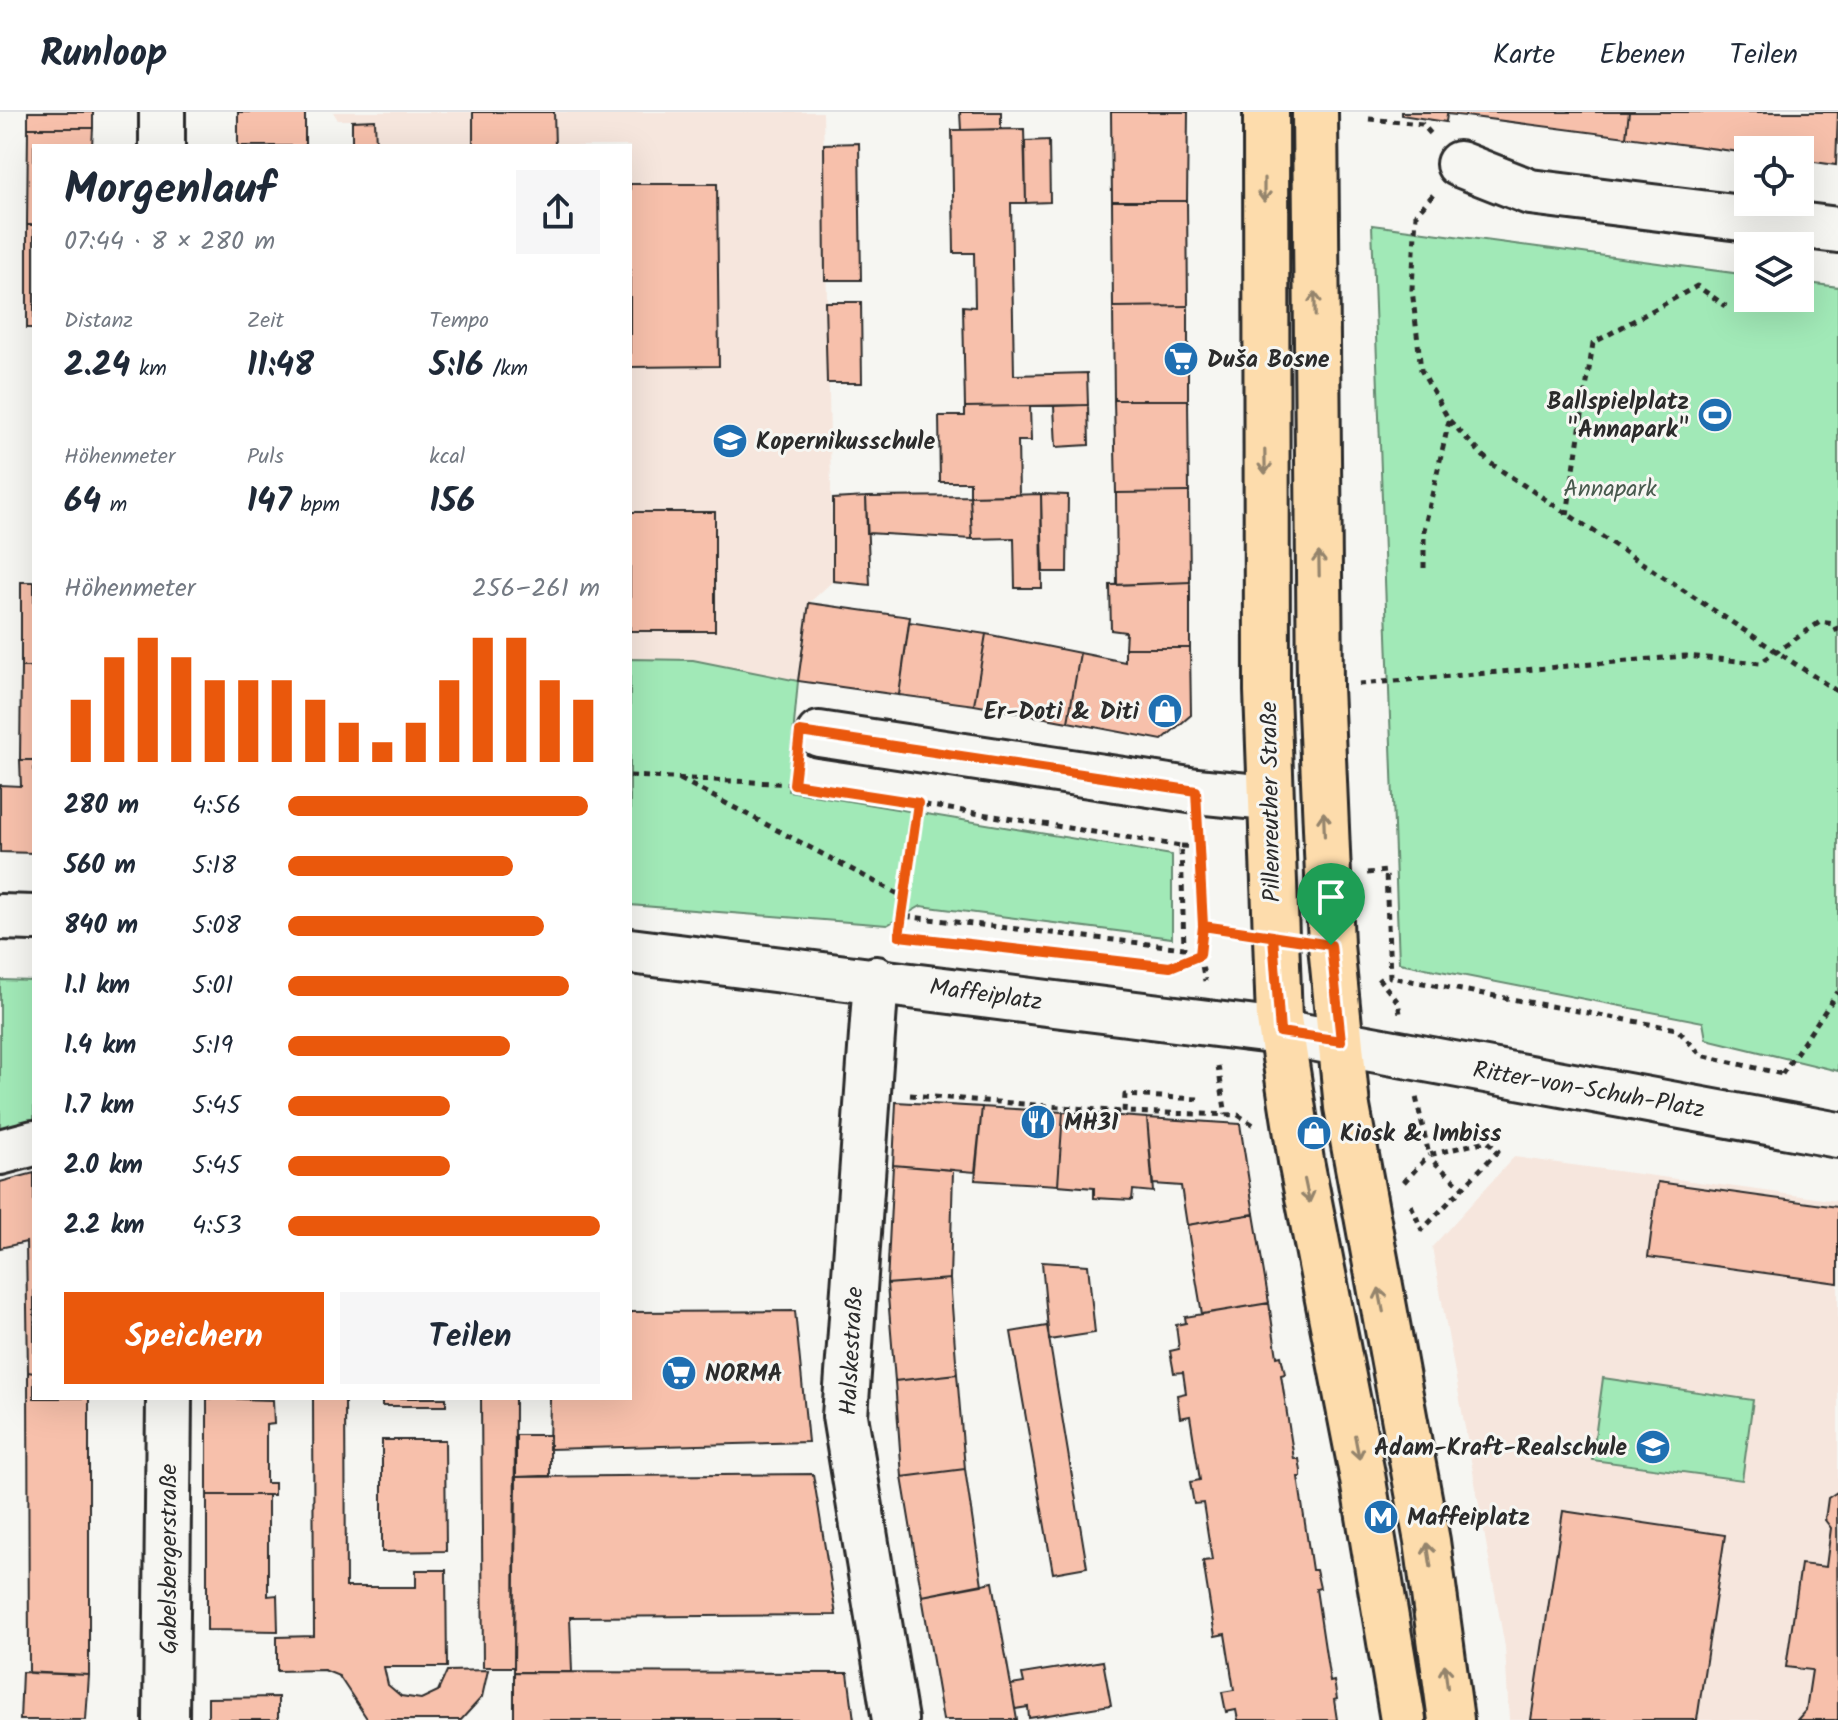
<!DOCTYPE html>
<html lang="de">
<meta charset="utf-8">
<style>
body{margin:0;font-family:Kalam,sans-serif;background:#f6f6f7;color:#1f2937;height:100vh;display:flex;flex-direction:column;font-size:30px;white-space:nowrap}
*{box-sizing:border-box;margin:0}
p{font-size:26px;color:#747a83}
.icon{flex:none;width:44px;height:44px;fill:none;stroke:currentColor;stroke-width:2;stroke-linecap:round;stroke-linejoin:round}
.map{position:relative;flex:1;overflow:hidden}
.sheet{position:absolute;left:32px;top:32px;width:600px;height:1256px;display:flex;flex-direction:column;background:#fff;border-radius:0px;box-shadow:0 8px 32px #0002}
.sheet>*{flex:none}
.tools{position:absolute;left:1734px;top:24px;display:grid;gap:16px}
.tools a{display:grid;place-items:center;width:80px;height:80px;border-radius:0px;background:#fff;box-shadow:0 8px 32px #0002;font-size:40px}
.pin{position:absolute;display:grid;place-items:center;width:68px;height:68px;color:#fff;margin:-82px -34px;border-radius:50% 50% 50% 0;rotate:-45deg;box-shadow:0 0 8px #0007}
.pin .icon{rotate:45deg}
.round{display:grid;place-items:center;flex:none;width:84px;height:84px;border-radius:0px;background:#f6f6f7}
.head{display:flex;align-items:center;justify-content:space-between;height:136px;padding:0 32px}
h1{font-size:44px;font-weight:600;line-height:60px}
.metrics{display:grid;grid-template-columns:repeat(3,1fr);gap:12px;height:136px;padding:8px 32px}
.metrics div{display:grid;align-content:center}
.metrics b{font-size:34px;font-weight:600}
.metrics small{font-size:22px;font-weight:400}
.metrics p{font-size:22px}
.chart{height:224px;padding:16px 32px}
.chart p{display:flex;justify-content:space-between}
.chart svg{width:100%;height:144px;margin-top:8px;stroke:#ea580c;stroke-width:6}
.action{display:flex;gap:16px;margin-top:auto;padding:16px 32px}
.action a{flex:1;height:92px;border-radius:0px;background:#ea580c;color:#fff;font-size:32px;font-weight:600;line-height:92px;text-align:center}
.action a+a{background:#f6f6f7;color:#1f2937}
ul{padding:0 32px;list-style:none;font-size:26px}
li{display:grid;grid-template-columns:128px 96px 1fr;align-items:center;height:60px}
li i{height:20px;border-radius:10px;background:#ea580c}
header{display:flex;align-items:center;gap:48px;box-sizing:border-box;height:112px;padding:0 40px;background:#fff;border-bottom:2px solid #e0e1e3}
header strong{font-size:38px}
nav{display:flex;gap:44px;margin-inline-start:auto;font-size:28px}
.map>svg:first-child{display:block}
.built{fill:#f6e6dd}
.green{fill:#a1e9b7;stroke:#668a71;stroke-width:2}
.building{fill:#f7c0ab;stroke:#2b2b2b;stroke-width:2}
.lines{fill:none;stroke-linecap:round;stroke-linejoin:round}
.minor-casing{stroke:#2b2b2b;stroke-width:50}
.major-casing{stroke:#2b2b2b;stroke-width:50}
.path{stroke:#2b2b2b;stroke-width:5;stroke-dasharray:6 6;stroke-linecap:butt}
.minor{stroke:#f6f6f2;stroke-width:44}
.major{stroke:#fddcac;stroke-width:44}
.oneway{stroke:#94846c}
.route-casing{stroke:#fff;stroke-width:16}
.route{stroke:#ea580c;stroke-width:10}
.labels{text-anchor:middle;stroke-width:6;stroke-linejoin:round;paint-order:stroke}
.poi-label{font-size:24px;font-weight:bold;fill:#2b2b2b;stroke:#f6f6f2;text-anchor:start}
.park-label{font-size:24px;fill:#485a4e;stroke:#f6f6f2}
.street-label{font-size:24px;fill:#2b2b2b;stroke:#f6f6f2}
</style>
<header>
<strong>Runloop</strong>
<nav><a>Karte</a><a>Ebenen</a><a>Teilen</a></nav>
</header>
<div class="map">
<svg width="1838" height="1608" viewBox="0 0 1838 1608">
<rect width="100%" height="100%" fill="#f6f6f2"/>
<filter id="ink" filterUnits="userSpaceOnUse"><feTurbulence type="fractalNoise" baseFrequency=".0125" numOctaves="2"/><feDisplacementMap in="SourceGraphic" scale="16" xChannelSelector="R" yChannelSelector="G"/><feConvolveMatrix kernelMatrix="1 2 1 2 8 2 1 2 1" color-interpolation-filters="sRGB"/></filter>
<g filter="url(#ink)">
<path class="built" d="M 333,0 L 823,0 L 833,469 L 809,491 L 798,569 L 693,548 L 630,547 L 630,34 L 376,34 L 375,8 L 338,8 Z
M 1514,1045 L 1838,1089 L 1838,1608 L 1509,1608 L 1505,1535 L 1432,1135 Z"/>
<path class="green" d="M 1372,113 L 1748,163 L 1748,186 L 1800,186 L 1800,170 L 1838,175 L 1838,959 L 1706,927 L 1703,910 L 1399,851 Z
M 630,547 L 693,548 L 798,569 L 788,679 L 1172,743 L 1172,826 L 921,794 L 887,813 L 630,793 Z
M 0,868 L 34,869 L 34,1015 L 0,1024 Z
M 1603,1266 L 1753,1288 L 1742,1368 L 1592,1348 Z"/>
<path class="building" d="M 28,0 L 93,0 L 93,16 L 28,16 Z
M 238,0 L 305,0 L 305,34 L 238,34 Z
M 473,0 L 554,0 L 555,34 L 473,34 Z
M 960,0 L 1001,0 L 1001,17 L 961,18 Z
M 1111,0 L 1188,0 L 1187,89 L 1112,89 Z
M 1401,0 L 1466,0 L 1465,4 L 1447,2 L 1446,10 L 1401,3 Z
M 1466,0 L 1629,0 L 1626,25 L 1465,4 Z
M 1629,0 L 1838,0 L 1836,53 L 1800,48 L 1800,38 L 1748,38 L 1748,41 L 1626,25 Z
M 375,8 L 376,34 L 352,34 L 352,9 Z
M 28,16 L 93,16 L 92,34 L 34,34 L 34,113 L 27,113 Z
M 1024,17 L 1026,91 L 1011,91 L 1014,263 L 1087,261 L 1088,293 L 965,295 L 963,194 L 975,195 L 974,141 L 954,141 L 952,18 Z
M 1049,28 L 1050,90 L 1026,91 L 1025,29 Z
M 859,31 L 861,168 L 825,168 L 824,32 Z
M 630,72 L 717,72 L 719,254 L 630,255 Z
M 1112,89 L 1187,89 L 1188,194 L 1113,195 Z
M 27,113 L 34,113 L 34,216 L 27,216 Z
M 825,190 L 861,190 L 862,271 L 827,271 Z
M 1188,194 L 1188,288 L 1114,288 L 1113,195 Z
M 1114,288 L 1188,288 L 1189,380 L 1116,381 Z
M 1088,293 L 1089,333 L 1056,335 L 1054,294 Z
M 1030,294 L 1031,329 L 1018,329 L 1019,383 L 970,384 L 970,370 L 940,370 L 939,304 L 965,304 L 965,295 Z
M 1189,380 L 1190,470 L 1117,473 L 1116,381 Z
M 1041,382 L 1068,383 L 1067,460 L 1043,460 Z
M 1041,382 L 1042,476 L 1015,476 L 1014,426 L 972,427 L 970,384 Z
M 970,384 L 972,427 L 867,421 L 866,385 Z
M 866,385 L 870,473 L 833,469 L 833,387 Z
M 630,400 L 715,400 L 715,519 L 630,519 Z
M 21,470 L 34,470 L 34,555 L 21,555 Z
M 1190,470 L 1190,536 L 1125,536 L 1126,520 L 1111,518 L 1110,473 Z
M 809,491 L 910,505 L 899,583 L 798,569 Z
M 909,510 L 986,522 L 974,593 L 899,583 Z
M 986,522 L 1080,541 L 1068,610 L 974,593 Z
M 1125,536 L 1190,536 L 1191,603 L 1162,628 L 1068,610 L 1080,541 L 1125,550 Z
M 21,555 L 34,555 L 34,648 L 20,648 Z
M 20,648 L 34,648 L 34,741 L 0,740 L 0,673 L 21,674 Z
M 896,990 L 982,995 L 975,1060 L 893,1053 Z
M 982,995 L 1063,1000 L 1058,1073 L 975,1068 Z
M 1063,1000 L 1147,1006 L 1153,1080 L 1133,1078 L 1132,1088 L 1094,1086 L 1094,1076 L 1058,1073 Z
M 1147,1006 L 1240,1012 L 1254,1102 L 1187,1113 L 1181,1074 L 1153,1072 Z
M 893,1053 L 953,1058 L 950,1167 L 887,1172 Z
M 34,1061 L 34,1261 L 28,1260 L 26,1130 L 0,1136 L 0,1070 Z
M 1658,1070 L 1838,1095 L 1838,1171 L 1648,1145 Z
M 1254,1102 L 1269,1191 L 1202,1202 L 1187,1113 Z
M 1042,1150 L 1088,1153 L 1095,1221 L 1049,1228 Z
M 950,1167 L 957,1262 L 895,1269 L 887,1172 Z
M 1269,1191 L 1277,1245 L 1281,1244 L 1285,1262 L 1281,1263 L 1294,1347 L 1299,1347 L 1301,1359 L 1301,1365 L 1298,1365 L 1312,1458 L 1316,1458 L 1320,1476 L 1316,1477 L 1330,1570 L 1334,1569 L 1337,1587 L 1334,1588 L 1337,1608 L 1238,1608 L 1236,1598 L 1226,1600 L 1222,1580 L 1234,1578 L 1225,1522 L 1215,1524 L 1203,1449 L 1212,1448 L 1203,1391 L 1194,1392 L 1190,1370 L 1200,1368 L 1190,1304 L 1180,1306 L 1177,1283 L 1186,1281 L 1183,1260 L 1174,1261 L 1170,1239 L 1179,1237 L 1176,1213 L 1186,1211 L 1185,1205 Z
M 795,1199 L 808,1330 L 549,1337 L 550,1286 L 630,1286 L 630,1200 Z
M 1047,1214 L 1087,1455 L 1053,1461 L 1011,1220 Z
M 28,1260 L 34,1261 L 34,1286 L 89,1286 L 89,1563 L 29,1561 Z
M 957,1262 L 965,1357 L 902,1365 L 895,1269 Z
M 207,1286 L 273,1288 L 274,1312 L 266,1313 L 266,1371 L 274,1371 L 274,1383 L 207,1383 Z
M 313,1286 L 345,1286 L 346,1475 L 416,1475 L 416,1458 L 446,1458 L 447,1555 L 384,1555 L 388,1573 L 401,1584 L 421,1587 L 438,1579 L 447,1559 L 488,1558 L 482,1585 L 461,1608 L 368,1608 L 339,1564 L 324,1558 L 277,1559 L 277,1525 L 314,1524 Z
M 382,1286 L 446,1286 L 446,1294 L 382,1294 Z
M 481,1286 L 515,1286 L 514,1555 L 483,1555 Z
M 516,1323 L 550,1323 L 550,1364 L 516,1365 Z
M 382,1328 L 445,1328 L 446,1439 L 382,1440 Z
M 965,1357 L 982,1473 L 922,1484 L 902,1365 Z
M 813,1362 L 836,1503 L 570,1505 L 572,1560 L 514,1560 L 516,1365 Z
M 1837,1380 L 1838,1608 L 1797,1608 L 1806,1598 L 1812,1558 L 1786,1555 L 1801,1452 L 1826,1455 L 1831,1416 L 1825,1408 L 1828,1386 Z
M 207,1383 L 268,1383 L 268,1484 L 277,1483 L 278,1519 L 207,1518 Z
M 1563,1399 L 1725,1423 L 1697,1608 L 1531,1608 Z
M 993,1470 L 1017,1608 L 943,1608 L 922,1484 Z
M 1103,1549 L 1111,1593 L 1029,1606 L 1028,1595 L 1015,1597 L 1011,1573 L 1024,1571 L 1022,1562 Z
M 22,1560 L 89,1563 L 86,1608 L 20,1608 Z
M 514,1560 L 848,1561 L 854,1608 L 514,1608 Z
M 278,1585 L 278,1608 L 208,1608 L 208,1586 Z"/>
<g class="lines">
<defs>
<path id="minor" d="M 162,34 L 162,0
M 1459,52 L 1530,80 L 1838,118
M 819,622 L 1196,679 L 1268,686
M 0,805 L 34,806
M 630,839 L 1280,920 L 1838,1023
M 876,867 L 845,1304 L 895,1608
M 0,1040 L 34,1031
M 166,1608 L 169,1286"/>
<path id="major" d="M 1266,0 L 1267,579 L 1279,907 L 1301,1049 L 1362,1362 L 1403,1608
M 1315,0 L 1320,575 L 1331,833 L 1347,995 L 1427,1429 L 1451,1608"/>
</defs>
<use href="#minor" class="minor-casing"/>
<use href="#major" class="major-casing"/>
<path class="path" d="M 1369,7 L 1422,12 L 1431,22
M 1433,83 L 1416,102 L 1412,177 L 1421,258 L 1449,308 L 1490,351 L 1838,580
M 1567,403 L 1593,231 L 1697,174 L 1726,194
M 1424,456 L 1424,418 L 1449,309
M 1359,572 L 1686,544 L 1760,551 L 1820,510 L 1834,512 L 1838,521
M 630,664 L 794,672 L 795,656
M 680,667 L 904,785 L 899,824 L 1170,855 L 1200,843 L 1203,814 L 1235,818
M 794,672 L 1181,734 L 1184,836 L 902,804
M 1197,719 L 1203,814
M 1181,734 L 1198,735
M 1367,761 L 1386,759 L 1390,865 L 1677,917 L 1701,943 L 1782,962
M 904,785 L 918,691
M 1200,843 L 1205,869
M 1378,866 L 1398,890 L 1400,901
M 1218,954 L 1226,1003
M 1782,962 L 1838,880
M 910,983 L 1124,1000
M 1198,987 L 1125,983 L 1124,1000 L 1238,1003 L 1255,1014
M 1434,1050 L 1463,1076
M 1404,1070 L 1429,1043
M 1411,1093 L 1422,1118 L 1498,1039 L 1487,1029 L 1429,1043 L 1416,985"/>
<use href="#minor" class="minor"/>
<use href="#major" class="major"/>
</g>
<defs><path id="oneway-shaft" d="M-6 0H5M1.5-3L5.5 0L1.5 3" fill="none" stroke-width="1.6" stroke-linecap="round" stroke-linejoin="round" transform="scale(2)"/></defs>
<g class="oneway">
<use href="#oneway-shaft" transform="translate(1264 78) rotate(90)"/>
<use href="#oneway-shaft" transform="translate(1315 192) rotate(-91)"/>
<use href="#oneway-shaft" transform="translate(1265 350) rotate(89)"/>
<use href="#oneway-shaft" transform="translate(1319 452) rotate(-91)"/>
<use href="#oneway-shaft" transform="translate(1324 712) rotate(-92)"/>
<use href="#oneway-shaft" transform="translate(1307 1079) rotate(78)"/>
<use href="#oneway-shaft" transform="translate(1381 1188) rotate(-101)"/>
<use href="#oneway-shaft" transform="translate(1357 1335) rotate(79)"/>
<use href="#oneway-shaft" transform="translate(1429 1443) rotate(-99)"/>
<use href="#oneway-shaft" transform="translate(1446 1564) rotate(-97)"/>
</g>
</g>
<g class="lines" filter="url(#ink)">
<defs>
<path id="route" d="M 1331,833 L 1203,814 L 1196,679 L 800,620 L 794,672 L 918,691 L 899,824 L 1170,855 L 1200,843 L 1203,814 L 1273,824 L 1280,920 L 1341,929 L 1331,833"/>
</defs>
<use href="#route" class="route-casing"/>
<use href="#route" class="route"/>
</g>
<defs>
<symbol id="supermarket-disc" viewBox="-11 -11 22 22"><circle r="9.5" fill="#1f6fb2" stroke="#f6f6f2"/><path d="M-6-5.5h2.5l.6 2H6L4.5 2H-2.5L-4.4-4H-6ZM-1.5 3.2a1.3 1.3 0 1 0 .1 0ZM3 3.2a1.3 1.3 0 1 0 .1 0Z" fill="#fff"/></symbol>
<symbol id="stadium-disc" viewBox="-11 -11 22 22"><circle r="9.5" fill="#1f6fb2" stroke="#f6f6f2"/><path d="M0-5a6.5 5 0 1 0 0 10a6.5 5 0 1 0 0-10ZM-3.5-1.8h7v3.6h-7Z" fill="#fff"/></symbol>
<symbol id="school-disc" viewBox="-11 -11 22 22"><circle r="9.5" fill="#1f6fb2" stroke="#f6f6f2"/><path d="M0-5L7-2L0 1L-7-2ZM-4 1L0 2.5L4 1V4Q0 6-4 4Z" fill="#fff"/></symbol>
<symbol id="shop-disc" viewBox="-11 -11 22 22"><circle r="9.5" fill="#1f6fb2" stroke="#f6f6f2"/><path d="M-5-2.5h2.3a2.7 3.5 0 0 1 5.4 0H5L5.5 6h-11ZM-1.5-2.5h3a1.5 2.3 0 0 0-3 0Z" fill="#fff"/></symbol>
<symbol id="restaurant-disc" viewBox="-11 -11 22 22"><circle r="9.5" fill="#1f6fb2" stroke="#f6f6f2"/><path d="M-5-6h1v4h1v-4h1v4h1v-4h1v5L-1.5 .5V6h-2V.5L-5-1ZM5-6V6H3V1.5H1.5Q1.5-4 5-6Z" fill="#fff"/></symbol>
<symbol id="metro-disc" viewBox="-11 -11 22 22"><circle r="9.5" fill="#1f6fb2" stroke="#f6f6f2"/><path d="M-5.5 5V-5H-3L0 0L3-5H5.5V5H3V-.5L0 4L-3-.5V5Z" fill="#fff"/></symbol>
</defs>
<g fill-rule="evenodd">
<use href="#supermarket-disc" x="1161" y="227" width="40" height="40"/>
<use href="#stadium-disc" x="1695" y="283" width="40" height="40"/>
<use href="#school-disc" x="710" y="309" width="40" height="40"/>
<use href="#shop-disc" x="1145" y="579" width="40" height="40"/>
<use href="#restaurant-disc" x="1018" y="990" width="40" height="40"/>
<use href="#shop-disc" x="1294" y="1001" width="40" height="40"/>
<use href="#supermarket-disc" x="659" y="1241" width="40" height="40"/>
<use href="#school-disc" x="1633" y="1315" width="40" height="40"/>
<use href="#metro-disc" x="1361" y="1385" width="40" height="40"/>
</g>
<g class="labels">
<g class="poi-label">
<text x="1207" y="255">Duša Bosne</text>
<text x="1689" y="297" text-anchor="end">Ballspielplatz<tspan x="1689" dy="28">"Annapark"</tspan></text>
<text x="756" y="337">Kopernikusschule</text>
<text x="1139" y="607" text-anchor="end">Er-Doti &amp; Diti</text>
<text x="1064" y="1018">MH31</text>
<text x="1340" y="1029">Kiosk &amp; Imbiss</text>
<text x="705" y="1269">NORMA</text>
<text x="1627" y="1343" text-anchor="end">Adam-Kraft-Realschule</text>
<text x="1407" y="1413">Maffeiplatz</text>
</g>
<g class="park-label">
<text x="1610" y="384">Annapark</text>
</g>
<g class="street-label">
<text transform="translate(1270 690) rotate(-91)" y="8">Pillenreuther Straße</text>
<text transform="translate(986 882) rotate(8)" y="8">Maffeiplatz</text>
<text transform="translate(1589 977) rotate(10)" y="8">Ritter-von-Schuh-Platz</text>
<text transform="translate(851 1239) rotate(-87)" y="8">Halskestraße</text>
<text transform="translate(168 1447) rotate(-90)" y="8">Gabelsbergerstraße</text>
</g>
</g>
</svg>
<div class="tools">
<a><svg class="icon" aria-label="locate" viewBox="0 0 24 24"><circle cx="12" cy="12" r="6"/><path d="M12 2v4M12 18v4M2 12h4M18 12h4"/></svg></a>
<a><svg class="icon" aria-label="layers" viewBox="0 0 24 24"><path d="M12 4l9 5-9 5-9-5zM3 14l9 5 9-5"/></svg></a>
</div>
<div class="pin" style="left:1331px;top:833px;background:#1e9e55"><svg class="icon" aria-label="arrive" viewBox="0 0 24 24"><path d="M6 21V4h12l-3 4 3 4H6"/></svg></div>
<section class="sheet">
<div class="head"><div><h1>Morgenlauf</h1><p>07:44 · 8 × 280 m</p></div><a class="round"><svg class="icon" aria-label="share" viewBox="0 0 24 24"><path d="M12 15V3M7 8l5-5 5 5M5 13v7h14v-7"/></svg></a></div>
<div class="metrics">
<div><p>Distanz</p><b>2.24<small> km</small></b></div>
<div><p>Zeit</p><b>11:48</b></div>
<div><p>Tempo</p><b>5:16<small> /km</small></b></div>
</div>
<div class="metrics">
<div><p>Höhenmeter</p><b>64<small> m</small></b></div>
<div><p>Puls</p><b>147<small> bpm</small></b></div>
<div><p>kcal</p><b>156</b></div>
</div>
<div class="chart"><p><span>Höhenmeter</span>256–261 m</p>
<svg viewBox="0 0 160 44" preserveAspectRatio="none"><path d="M5 44V25M15 44V12M25 44V6M35 44V12M45 44V19M55 44V19M65 44V19M75 44V25M85 44V32M95 44V38M105 44V32M115 44V19M125 44V6M135 44V6M145 44V19M155 44V25"/></svg>
</div>
<ul>
<li><b>280 m</b>4:56<i style="width:96%"></i></li>
<li><b>560 m</b>5:18<i style="width:72%"></i></li>
<li><b>840 m</b>5:08<i style="width:82%"></i></li>
<li><b>1.1 km</b>5:01<i style="width:90%"></i></li>
<li><b>1.4 km</b>5:19<i style="width:71%"></i></li>
<li><b>1.7 km</b>5:45<i style="width:52%"></i></li>
<li><b>2.0 km</b>5:45<i style="width:52%"></i></li>
<li><b>2.2 km</b>4:53<i style="width:100%"></i></li>
</ul>
<div class="action"><a>Speichern</a><a>Teilen</a></div>
</section>
</div>
